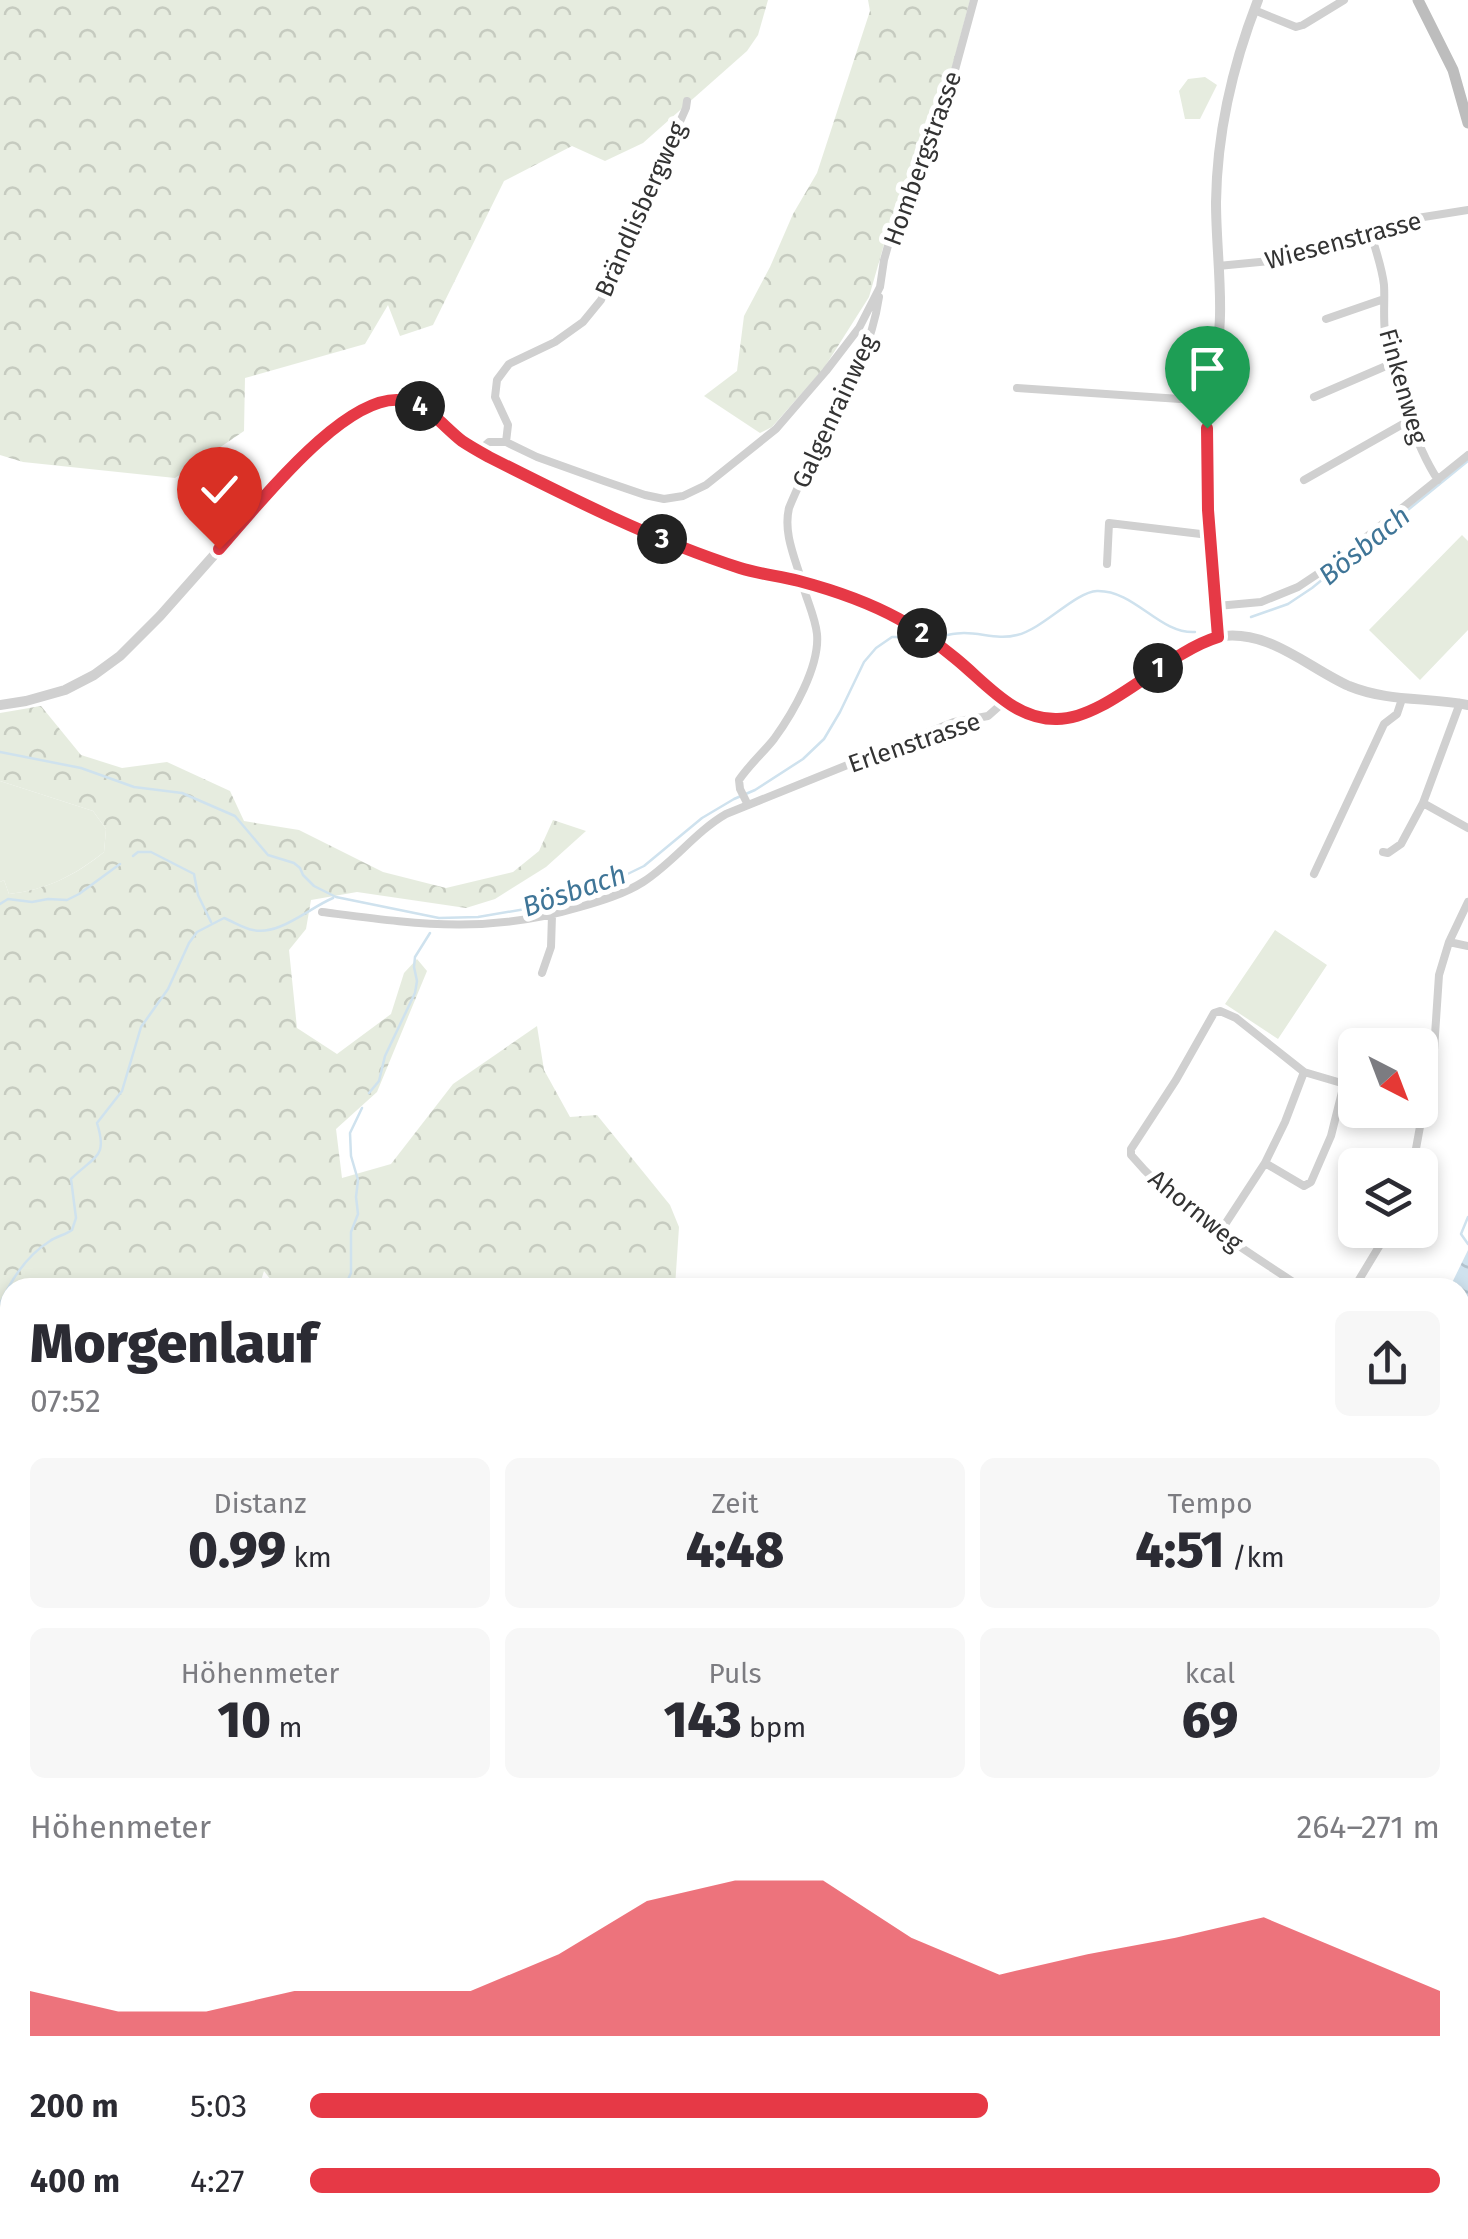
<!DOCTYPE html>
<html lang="de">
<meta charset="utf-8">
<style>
body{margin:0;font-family:"Fira Sans",sans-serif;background:#f7f7f7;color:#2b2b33;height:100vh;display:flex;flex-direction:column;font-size:38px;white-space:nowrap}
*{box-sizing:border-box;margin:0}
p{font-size:32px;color:#7c7c81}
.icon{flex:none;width:55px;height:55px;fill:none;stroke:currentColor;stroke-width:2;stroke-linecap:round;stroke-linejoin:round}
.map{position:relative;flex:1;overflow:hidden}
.side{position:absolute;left:0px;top:1278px;width:1470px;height:962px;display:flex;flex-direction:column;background:#fff;border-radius:30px 30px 0 0;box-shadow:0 5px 15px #0003}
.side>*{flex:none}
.needle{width:65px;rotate:138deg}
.buttons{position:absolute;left:1338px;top:1028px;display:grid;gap:20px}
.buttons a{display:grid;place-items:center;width:100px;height:100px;border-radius:15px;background:#fff;box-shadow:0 5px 15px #0003;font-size:50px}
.pin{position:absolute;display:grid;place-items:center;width:85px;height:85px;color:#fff;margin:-102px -42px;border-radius:50% 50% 50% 0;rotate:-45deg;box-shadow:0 0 10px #0007}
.pin .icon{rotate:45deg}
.km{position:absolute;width:50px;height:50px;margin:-25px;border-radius:50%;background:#222;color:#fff;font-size:28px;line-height:50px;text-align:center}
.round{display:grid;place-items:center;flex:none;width:105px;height:105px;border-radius:15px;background:#f7f7f7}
.summary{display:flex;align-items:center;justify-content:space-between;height:170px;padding:0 30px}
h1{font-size:55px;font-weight:800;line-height:75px}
.stats{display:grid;grid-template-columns:repeat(3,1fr);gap:15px;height:170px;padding:10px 30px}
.stats div{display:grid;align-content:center;border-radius:15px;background:#f7f7f7;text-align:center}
.stats b{font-size:50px;font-weight:800}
.stats small{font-size:28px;font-weight:400}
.stats p{font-size:28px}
.chart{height:280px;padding:20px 30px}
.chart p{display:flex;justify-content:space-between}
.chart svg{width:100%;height:180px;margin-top:10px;fill:#e63946;opacity:.7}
ul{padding:0 30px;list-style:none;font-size:32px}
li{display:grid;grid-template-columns:160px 120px 1fr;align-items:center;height:75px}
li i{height:25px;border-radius:12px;background:#e63946}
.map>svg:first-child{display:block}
.green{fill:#e6ecdf}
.forest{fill:url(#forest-crowns)}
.water{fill:url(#water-waves)}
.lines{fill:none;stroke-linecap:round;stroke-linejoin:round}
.stream{stroke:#cfe2ee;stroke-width:2.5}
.minor{stroke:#d0d0d0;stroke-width:8}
.tertiary{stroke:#d0d0d0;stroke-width:10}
.secondary{stroke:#bdbdbd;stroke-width:11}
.route-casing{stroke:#fff;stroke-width:20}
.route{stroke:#e63946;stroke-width:12}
.labels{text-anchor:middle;stroke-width:10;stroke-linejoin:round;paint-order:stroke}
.street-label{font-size:25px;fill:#333;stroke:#fff}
.water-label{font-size:28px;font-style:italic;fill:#3f7597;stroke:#fff}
</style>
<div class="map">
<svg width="1468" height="2239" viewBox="0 0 1468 2239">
<defs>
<pattern id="forest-crowns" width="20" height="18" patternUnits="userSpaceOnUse" patternTransform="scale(2.5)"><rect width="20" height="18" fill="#e6ecdf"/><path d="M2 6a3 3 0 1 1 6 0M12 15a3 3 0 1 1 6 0" fill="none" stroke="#c6cbc0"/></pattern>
<pattern id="water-waves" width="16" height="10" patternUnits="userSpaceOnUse" patternTransform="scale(2.5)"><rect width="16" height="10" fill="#cfe2ee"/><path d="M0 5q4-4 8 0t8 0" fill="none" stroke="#b2c2cd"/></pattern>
</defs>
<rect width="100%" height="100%" fill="#fff"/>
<path class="green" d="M 1205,77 L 1217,85 L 1200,119 L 1185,119 L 1179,91 L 1188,79 Z
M 1462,535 L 1468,541 L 1468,630 L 1420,680 L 1369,630 Z
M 0,781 L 93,811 L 106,829 L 104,852 C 75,875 47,890 9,894 L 4,880 L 0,882 Z
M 1275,930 L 1327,965 L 1278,1039 L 1225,1004 Z
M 10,1367 L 10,1892 L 0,1876 L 0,1383 Z
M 0,2090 L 10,2091 L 10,2230 L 89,2230 L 99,2239 L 0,2239 Z"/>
<path class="forest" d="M 0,0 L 768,0 L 758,35 L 747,51 L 643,143 L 605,161 L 572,146 L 504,181 L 433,325 L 400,336 L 388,305 L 365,344 L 245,378 L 244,431 L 175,478 L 23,462 L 0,455 Z
M 868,0 L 970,0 L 939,117 L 915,170 L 893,213 L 869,297 L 824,368 L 772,427 L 760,433 L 704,396 L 737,371 L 744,316 L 770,267 L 793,214 L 817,173 L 870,11 Z
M 41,706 L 81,755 L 122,768 L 167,762 L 230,791 L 244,821 L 299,830 L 383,872 L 446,888 L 513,872 L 539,851 L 553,820 L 586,831 L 546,867 L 495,899 L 466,908 L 357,892 L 311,900 L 306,929 L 289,950 L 297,1028 L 337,1054 L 391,1014 L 404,973 L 417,959 L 427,971 L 377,1092 L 336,1129 L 342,1178 L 391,1164 L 453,1084 L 537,1026 L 544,1070 L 570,1117 L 597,1115 L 670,1205 L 679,1227 L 675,1287 L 277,1288 L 264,1271 L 259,1287 L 10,1288 L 10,1367 L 0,1383 L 0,882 L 4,880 L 9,894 C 46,890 76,875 104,852 L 106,829 L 93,811 L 0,781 L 0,713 Z
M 0,1876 L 10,1892 L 10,2091 L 0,2090 Z
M 89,2230 L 1032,2230 L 1032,2239 L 99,2239 Z"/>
<path class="water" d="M 1468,1250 L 1468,1357 L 1460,1387 L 1460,1288 L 1450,1287 Z"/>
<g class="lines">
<path class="stream" d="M 1251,617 L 1288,604 L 1312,588 L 1468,461
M 941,636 C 948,635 956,633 964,633 C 983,633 998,640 1017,635 C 1043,629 1075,592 1097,591 C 1135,590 1159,634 1195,632
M 0,752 L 81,768 L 134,787 L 182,793 L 235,816 L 268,855 L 294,863 L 300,868 L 303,875 L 314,886 L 336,897 L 439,918 L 478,917 L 549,905 L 603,886 L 644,866 L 702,818 L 734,799 L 755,790 L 803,759 L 824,739 L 840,712 L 864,662 L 876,648 L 892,637 L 914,637
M 133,856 L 138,852 L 151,852 L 194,874 L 198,895 L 211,922
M 0,904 L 8,899 L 32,902 L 48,899 L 67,900 L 79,894 L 120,864
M 369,1093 L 379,1081 L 385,1056 L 415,993 L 417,981 L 414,967 L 415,957 L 430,933
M 1468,1217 L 1461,1234 L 1468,1244
M 344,1288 L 351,1273 L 351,1232 L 358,1214 L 356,1197 L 358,1180 L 351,1156 L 350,1133 L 362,1108
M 0,1304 C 11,1280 27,1255 50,1241 C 57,1236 65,1235 72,1230 L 76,1218 L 71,1179 C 95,1155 108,1158 97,1123 L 122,1091 L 141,1027 L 168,989 L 189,943 L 197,932 L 224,918 C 234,922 243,928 253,930 C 279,936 309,908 333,898
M 602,2239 L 607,2230"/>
<path class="minor" d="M 1254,10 L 1296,27 L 1303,25 L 1344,0
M 1370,231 C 1375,248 1382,267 1384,285 C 1385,300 1383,316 1385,332 C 1392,373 1415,446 1438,480
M 1218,266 L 1270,261 L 1411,219 L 1468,210
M 1326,319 L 1384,299
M 1017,388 L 1210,401
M 1314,397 L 1393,363
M 506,442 L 508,425 L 495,397 L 497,380 L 509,364 L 555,342 L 583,322 L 601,300 L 686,108 L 687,101
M 479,451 L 489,442 L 506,442 L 537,457 L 604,481 L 645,495 L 664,499 L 683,496 L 706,485 L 776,429 L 826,371 L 859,328 L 880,287 L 884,260 L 896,217 L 920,171 L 942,118 L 974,0
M 1304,480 L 1410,420
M 1107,564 L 1109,523 L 1209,535
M 1217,606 L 1261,602 L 1298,587 L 1334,563 L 1468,455
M 1460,703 L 1423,803 L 1468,828
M 748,805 L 740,789 L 739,780 C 749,765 763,753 774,739 C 793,713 820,666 817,634 C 815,616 806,599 802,582 C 795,558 783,533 789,508 C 817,437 868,373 879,297
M 1383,852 L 1388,853 L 1401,844 L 1423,803
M 1314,874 L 1384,724 L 1397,714 L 1402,699
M 322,912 C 417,924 486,935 580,907 C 601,901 624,894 643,882 C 674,862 695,832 726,814 L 954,722 L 988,716 L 1005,701
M 1449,942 L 1468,946
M 542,973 L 551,947 L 552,915
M 1265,1163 L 1304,1186 L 1311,1182 L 1331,1136 L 1344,1084
M 1413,1165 L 1434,1050 L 1439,975 L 1449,942 L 1468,902
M 1220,1232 L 1265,1163 L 1285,1122 L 1304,1072
M 1302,1288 C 1243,1248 1177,1210 1131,1155 L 1131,1149 L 1176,1080 L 1214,1013 L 1220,1011 L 1236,1018 L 1304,1072 L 1355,1087
M 1354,1288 L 1389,1230
M 0,1583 L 10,1567
M 1460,1655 L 1468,1634
M 611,2239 L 616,2230
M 1133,2239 L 1136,2230
M 1242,2239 L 1243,2230"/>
<path class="tertiary" d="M 1218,637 C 1214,571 1203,505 1206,438 C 1208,397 1219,358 1220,316 C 1221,278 1216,240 1216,202 C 1217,133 1233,64 1258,0
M 0,705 L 26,701 L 65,690 L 94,675 L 120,656 L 160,616 L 278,483 L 338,425 L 367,406 L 398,400 L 419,406 L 462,441 L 489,457 C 570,498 652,537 737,567 C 758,574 782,576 803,582 C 844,594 885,609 921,632 C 955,655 1004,714 1043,719 C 1110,728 1156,650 1217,637 C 1267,627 1308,668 1349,686 C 1388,702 1428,697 1468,705"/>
<path class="secondary" d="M 1418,0 L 1453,70 L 1468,123"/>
</g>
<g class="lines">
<defs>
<path id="route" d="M 219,549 C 255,509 348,387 406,401 C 430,407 444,427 462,441 C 471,447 480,452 489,457 C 570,498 653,540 740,568 C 759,574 780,576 799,581 C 833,590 868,602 899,619 C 919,630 938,644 955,658 C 986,683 1014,720 1057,719 C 1107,719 1165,653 1218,637 L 1208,510 L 1207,428"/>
</defs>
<use href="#route" class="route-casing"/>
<use href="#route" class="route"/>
</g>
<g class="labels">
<g class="street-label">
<text transform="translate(922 158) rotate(-70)" y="9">Hombergstrasse</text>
<text transform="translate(640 209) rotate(-66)" y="9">Brändlisbergweg</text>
<text transform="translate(1343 240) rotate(-15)" y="9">Wiesenstrasse</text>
<text transform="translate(1404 386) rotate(74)" y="9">Finkenweg</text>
<text transform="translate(834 411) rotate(-65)" y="9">Galgenrainweg</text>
<text transform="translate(914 742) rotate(-19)" y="9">Erlenstrasse</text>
<text transform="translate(1196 1210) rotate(39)" y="9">Ahornweg</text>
</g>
<g class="water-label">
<text transform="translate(1364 545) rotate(-39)" y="10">Bösbach</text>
<text transform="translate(574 890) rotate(-19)" y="10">Bösbach</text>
</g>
</g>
</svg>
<div class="buttons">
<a><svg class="needle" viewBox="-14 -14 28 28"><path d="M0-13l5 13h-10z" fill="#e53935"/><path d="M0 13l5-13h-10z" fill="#7c7c81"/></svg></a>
<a><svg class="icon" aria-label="layers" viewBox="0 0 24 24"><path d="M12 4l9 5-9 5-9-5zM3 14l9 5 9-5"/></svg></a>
</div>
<div class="pin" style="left:1207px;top:428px;background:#1e9e55"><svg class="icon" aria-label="arrive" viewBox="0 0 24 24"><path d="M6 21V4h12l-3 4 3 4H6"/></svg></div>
<div class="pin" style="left:219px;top:549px;background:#d93025"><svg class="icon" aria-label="check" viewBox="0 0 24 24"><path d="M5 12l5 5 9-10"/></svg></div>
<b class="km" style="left:1158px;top:668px">1</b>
<b class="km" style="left:922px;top:633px">2</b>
<b class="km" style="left:662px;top:539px">3</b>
<b class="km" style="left:420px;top:406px">4</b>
<section class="side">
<div class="summary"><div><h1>Morgenlauf</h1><p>07:52</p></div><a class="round"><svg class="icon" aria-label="share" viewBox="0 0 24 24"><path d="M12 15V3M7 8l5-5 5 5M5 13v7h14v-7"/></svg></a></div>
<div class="stats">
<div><p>Distanz</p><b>0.99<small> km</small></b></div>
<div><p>Zeit</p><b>4:48</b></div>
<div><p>Tempo</p><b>4:51<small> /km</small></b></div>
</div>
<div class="stats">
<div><p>Höhenmeter</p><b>10<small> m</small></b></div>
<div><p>Puls</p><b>143<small> bpm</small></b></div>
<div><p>kcal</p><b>69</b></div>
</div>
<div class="chart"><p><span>Höhenmeter</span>264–271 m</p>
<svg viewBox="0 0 160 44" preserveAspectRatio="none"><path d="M0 44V33L10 38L20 38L30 33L40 33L50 33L60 24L70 11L80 6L90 6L100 20L110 29L120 24L130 20L140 15L150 24L160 33V44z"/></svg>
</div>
<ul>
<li><b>200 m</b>5:03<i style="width:60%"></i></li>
<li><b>400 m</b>4:27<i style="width:100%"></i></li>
</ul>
</section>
</div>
